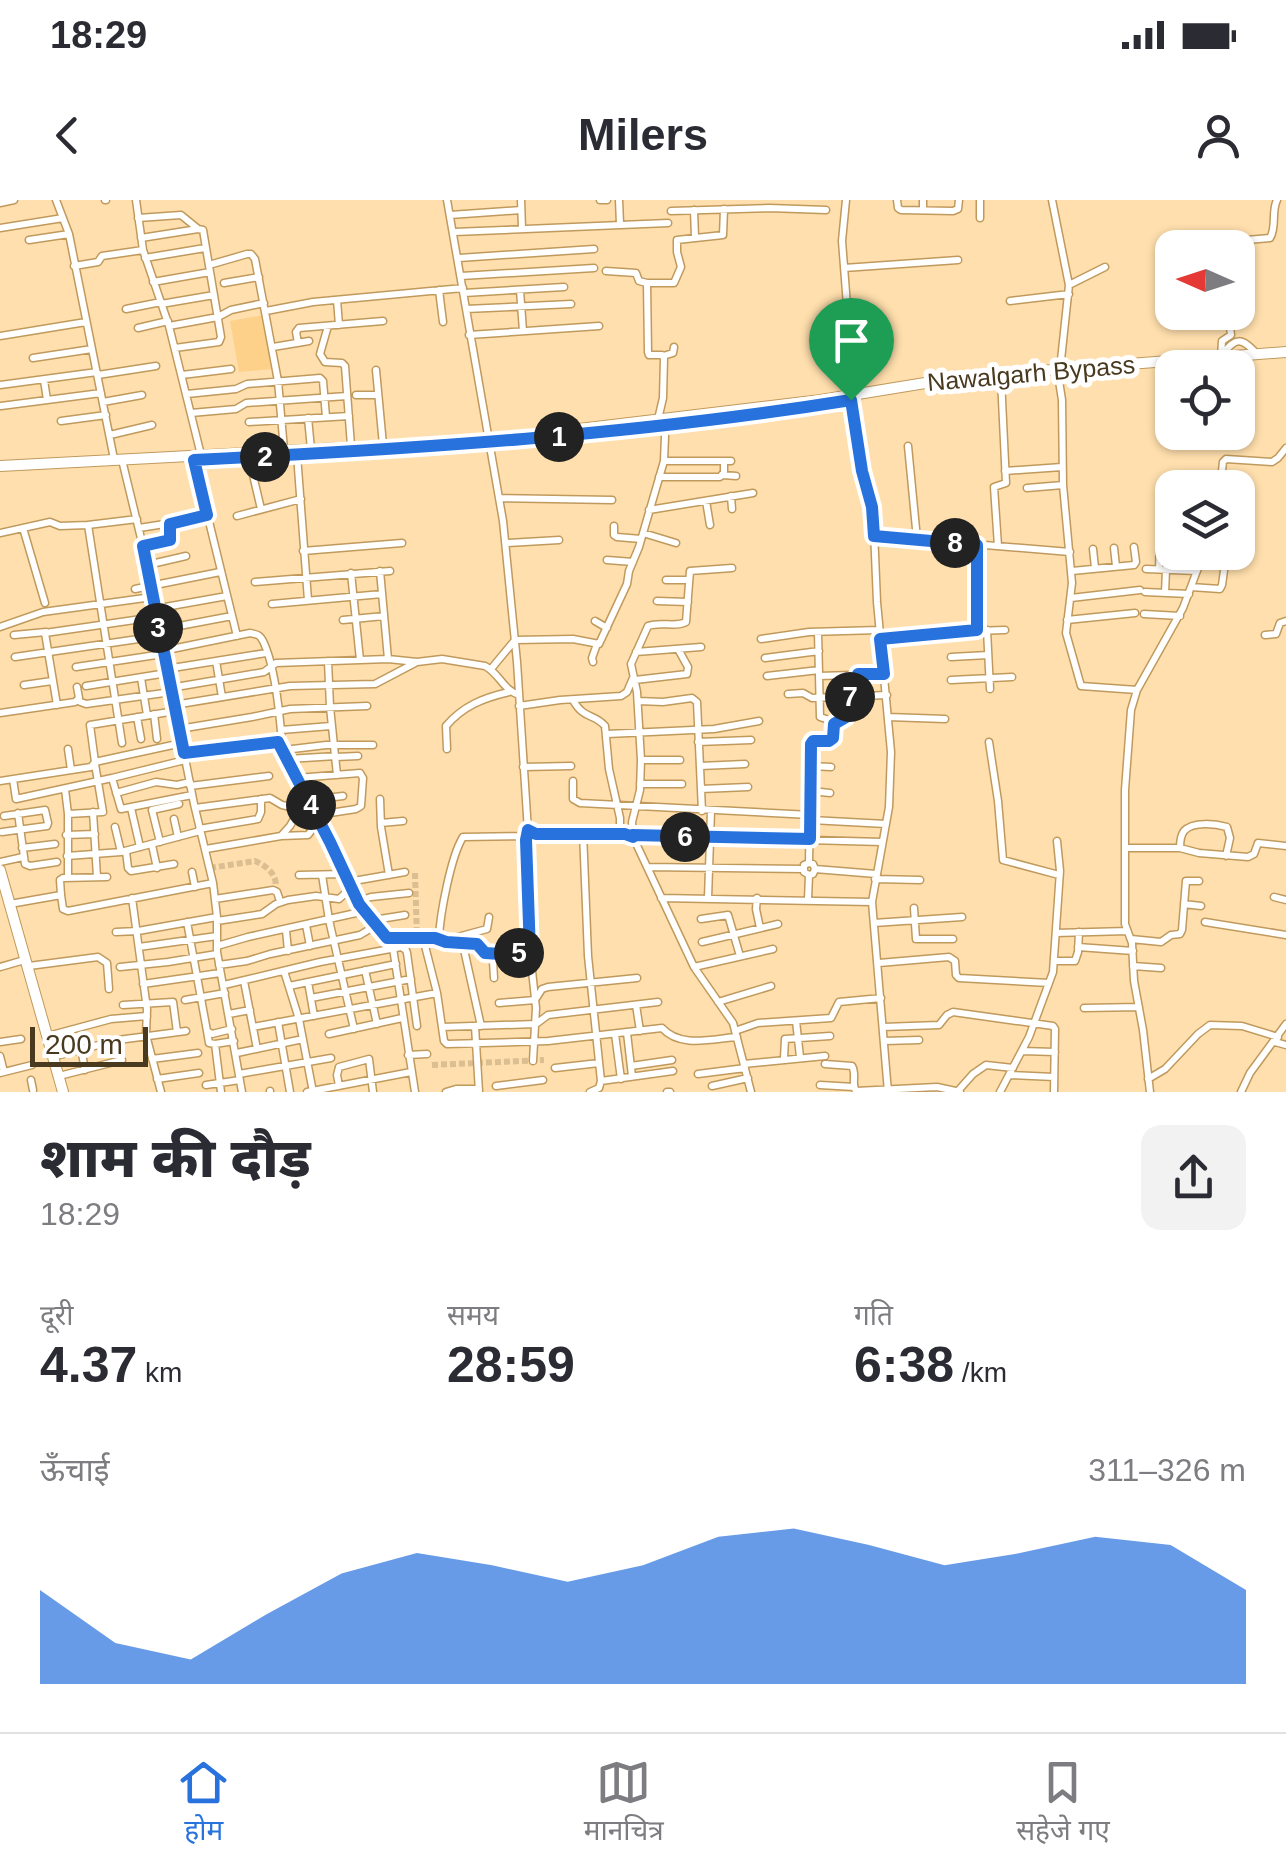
<!DOCTYPE html>
<html lang="hi">
<meta charset="utf-8">
<style>
body{margin:0;font-family:Helvetica,"Noto Sans Devanagari",sans-serif;background:#f2f2f3;color:#2b2b33;height:100vh;display:flex;flex-direction:column;font-size:38px;white-space:nowrap}
*{box-sizing:border-box;margin:0}
p{font-size:32px;color:#7c7c81}
.icon{flex:none;width:55px;height:55px;fill:none;stroke:currentColor;stroke-width:2;stroke-linecap:round;stroke-linejoin:round}
.map{position:relative;height:892px;overflow:hidden}
.side{display:flex;flex-direction:column;background:#fff;flex:1}
.side>*{flex:none}
.needle{width:65px;rotate:273deg}
.fabs{position:absolute;left:1155px;top:30px;display:grid;gap:20px}
.fabs a{display:grid;place-items:center;width:100px;height:100px;border-radius:20px;background:#fff;box-shadow:0 2px 8px #0004;font-size:50px}
.scale{position:absolute;left:30px;bottom:25px;width:118px;box-sizing:border-box;padding-left:10px;border:5px solid #49391f;border-top:0;font-size:28px;line-height:35px;white-space:nowrap;color:#49391f;-webkit-text-stroke:8px #fff;paint-order:stroke}
.pin{position:absolute;display:grid;place-items:center;width:85px;height:85px;color:#fff;margin:-102px -42px;border-radius:50% 50% 50% 0;rotate:-45deg;box-shadow:0 0 10px #0007}
.pin .icon{rotate:45deg}
.km{position:absolute;width:50px;height:50px;margin:-25px;border-radius:50%;background:#222;color:#fff;font-size:28px;line-height:50px;text-align:center}
.round{display:grid;place-items:center;flex:none;width:105px;height:105px;border-radius:20px;background:#f2f2f3}
.summary{display:flex;align-items:center;justify-content:space-between;height:170px;padding:0 40px}
h1{font-size:55px;font-weight:800;line-height:75px}
.metrics{display:grid;grid-template-columns:repeat(3,1fr);gap:15px;height:170px;padding:10px 40px}
.metrics div{display:grid;align-content:center}
.metrics b{font-size:50px;font-weight:800}
.metrics small{font-size:28px;font-weight:400}
.metrics p{font-size:28px}
.chart{height:280px;padding:20px 40px}
.chart p{display:flex;justify-content:space-between}
.chart svg{width:100%;height:180px;margin-top:10px;fill:#2872de;opacity:.7}
.status{display:flex;justify-content:space-between;align-items:center;height:70px;padding:0 50px;background:#fff;direction:ltr}
.status svg{height:28px;fill:currentColor}
header{display:flex;justify-content:space-between;align-items:center;height:130px;padding:0 40px;background:#fff;font-size:45px;font-weight:800}
.menu{display:flex;justify-content:space-around;align-items:center;height:140px;border-top:2px solid #e1e1e2;background:#fff;font-size:28px;color:#7c7c81}
.menu a{display:grid;justify-items:center;gap:5px}
.menu .active{color:#2872de}
.map>svg:first-child{display:block}
.built{fill:#fed18b}
.lines{fill:none;stroke-linecap:round;stroke-linejoin:round}
.minor-tunnel{stroke:#dbbe91;stroke-width:6;stroke-dasharray:6 3;stroke-linecap:butt}
.minor-casing{stroke:#c09a5d;stroke-width:9}
.major-casing{stroke:#c09a5d;stroke-width:12}
.minor{stroke:#fff;stroke-width:6}
.major{stroke:#fff;stroke-width:10}
.route-casing{stroke:#fff;stroke-width:20}
.route{stroke:#2872de;stroke-width:12}
.labels{text-anchor:middle;stroke-width:10;stroke-linejoin:round;paint-order:stroke}
.street-label{font-size:25px;fill:#49391f;stroke:#fff}
</style>
<div class="status"><b>18:29</b><svg viewBox="0 0 49 12"><path d="M0 12V9h3v3zM5 12V6h3v6zM10 12V3h3v9zM15 12V0h3v12zM26 1h20v11H26zM47 4h2v5h-2z"/></svg></div>
<header><svg class="icon" aria-label="back" viewBox="0 0 24 24"><path d="M15 5l-7 7 7 7"/></svg>Milers<svg class="icon" aria-label="person" viewBox="0 0 24 24"><circle cx="12" cy="8" r="4"/><path d="M4 21q1-7 8-7t8 7"/></svg></header>
<div class="map">
<svg width="1286" height="892" viewBox="0 0 1286 892">
<rect width="100%" height="100%" fill="#ffdfad"/>
<path class="built" d="M 263,115 L 273,169 L 239,172 L 230,121 Z"/>
<g class="lines">
<path class="minor-tunnel" d="M 210,668 L 255,661 C 267,666 279,676 275,690
M 415,673 L 417,738
M 432,865 L 544,860"/>
<defs>
<path id="minor" d="M 56,0 L 69,34 L 114,259
M 105,0 L 106,0
M 136,0 L 143,50 L 169,126 L 201,255
M 447,0 L 503,321 L 517,462 L 528,631 L 536,634 L 625,634 L 633,637 L 694,767 L 733,823 L 751,892
M 521,0 L 522,28
M 600,0 L 607,0
M 619,0 L 620,24
M 846,0 L 842,41 L 848,118 L 850,196 L 862,271 L 873,307 L 877,402 L 891,552 L 889,607 L 872,702 L 888,892
M 897,0 L 898,8 L 901,10 L 953,11 L 958,9 L 959,0
M 1052,0 L 1069,85 L 1061,160 L 1057,168 L 1062,200 L 1063,285 L 1072,383 L 1066,433 L 1081,486 L 1137,490
M 0,3 L 14,0
M 694,10 L 695,37
M 923,10 L 923,0
M 671,11 L 769,8 L 826,10
M 450,15 L 521,10
M 138,18 L 181,15 L 197,28
M 980,18 L 980,0
M 0,28 L 63,18
M 454,32 L 668,23
M 141,38 L 198,29 L 203,30 L 221,137 L 219,142 L 175,148
M 29,40 L 69,34
M 1220,48 L 1224,42 L 1270,38 C 1277,27 1271,12 1277,0
M 145,58 L 205,48
M 459,58 L 594,49
M 209,65 L 247,54 L 251,54 L 255,59 L 278,181 L 284,250
M 74,66 L 98,62 L 102,56 L 143,50
M 844,68 L 958,60
M 461,76 L 594,68
M 153,82 L 210,72
M 224,83 L 259,77
M 647,83 L 674,83 L 681,67 L 677,52 L 677,40 L 723,35 L 724,9
M 1069,85 L 1105,67
M 439,90 L 443,122
M 520,90 L 523,131
M 464,93 L 564,87
M 337,100 L 339,125
M 1010,101 L 1069,94
M 161,104 L 214,95
M 126,109 L 161,102
M 466,109 L 571,104
M 266,111 L 313,102 L 463,88
M 169,126 L 218,117 L 231,110 L 264,103
M 328,126 L 320,154 L 325,162 L 342,163 L 345,166 L 351,246
M 138,128 L 168,121
M 469,135 L 599,126
M 0,136 L 86,122
M 298,143 L 296,132 L 299,128 L 383,121
M 273,147 L 309,141
M 1222,155 C 1236,137 1241,137 1257,154
M 663,156 L 673,153 L 674,147
M 1221,156 L 1222,141 L 1231,135 L 1228,112
M 33,158 L 92,149
M 376,170 L 383,245
M 98,175 L 156,166
M 182,175 L 231,169
M 44,180 L 47,200
M 0,185 L 97,172
M 187,194 L 236,189 L 247,184 L 320,178 L 323,181 L 326,217
M 356,195 L 378,195
M 103,202 L 142,195
M 1,206 L 101,193
M 191,213 L 236,209 L 246,203 L 347,196
M 308,218 L 311,249
M 61,221 L 106,215
M 249,222 L 349,216
M 110,235 L 152,225
M 908,246 L 917,339
M 297,255 L 308,400
M 249,258 L 261,309
M 194,260 L 237,436
M 664,261 L 731,261
M 123,264 L 146,359 L 194,604 L 213,683 L 217,717 L 217,752 L 242,892
M 1005,271 L 1062,267
M 723,275 L 736,276
M 659,277 L 720,277 L 724,272 L 724,261
M 1027,288 L 1063,285
M 1220,288 L 1223,262 L 1226,259 L 1272,262 L 1278,258 L 1286,248
M 731,296 L 732,309
M 499,298 L 612,300
M 706,301 L 710,325
M 649,310 L 753,293
M 237,316 L 301,299
M 88,325 L 122,543
M 614,326 L 614,335 L 617,337 L 641,339
M 23,328 L 45,403
M 139,328 L 171,323
M 0,333 L 50,322 L 60,326 L 88,325 L 137,319
M 643,333 L 676,343
M 874,336 L 1070,352
M 506,343 L 559,340
M 143,346 L 170,340 L 170,323 L 207,315
M 998,346 L 994,287 L 1006,283 L 1001,179
M 1114,348 L 1116,366
M 1093,349 L 1095,368
M 303,351 L 402,343
M 607,360 L 633,362
M 147,365 L 186,356
M 1146,369 L 1197,371
M 1159,369 L 1160,341
M 380,371 L 388,459
M 1072,371 L 1134,365 L 1136,362 L 1134,347
M 351,373 L 360,460
M 666,380 L 689,380
M 255,382 L 390,371
M 1191,387 L 1220,389 L 1222,385 L 1225,363
M 135,389 L 220,372
M 1145,392 L 1189,394
M 1165,393 L 1166,370
M 1071,398 L 1140,390
M 657,401 L 688,402
M 272,404 L 382,394
M 154,409 L 227,396
M 1144,414 L 1180,416
M 343,420 L 384,416
M 1067,420 L 1135,413
M 595,421 L 607,428
M 0,427 L 43,412 L 152,397
M 158,430 L 232,416
M 977,430 L 977,345
M 987,430 L 990,489
M 818,432 L 820,517 L 835,522
M 14,435 L 46,432
M 1265,435 L 1276,434 L 1280,423 L 1286,421
M 761,439 L 809,432 L 879,430
M 880,439 L 940,432 L 1005,430
M 162,451 L 250,433 C 258,435 259,434 263,441 C 275,465 280,517 282,544
M 636,452 L 701,447
M 15,457 L 159,436
M 951,457 L 988,455
M 765,458 L 819,451
M 216,461 L 222,497
M 328,461 L 330,507 L 337,575
M 593,462 L 592,458 L 597,444
M 76,467 L 163,454
M 166,469 L 266,453
M 491,469 L 515,440 L 573,439 L 599,444 L 627,384 L 629,371 L 639,347 L 664,261 L 665,236 L 659,215 L 663,198 L 664,158 L 662,155 L 649,155 L 648,152 L 647,83 L 639,81 L 636,73 L 606,71
M 858,475 L 859,496
M 767,476 L 819,470
M 819,476 L 884,474
M 141,478 L 147,515
M 635,480 L 687,474 L 688,467 L 678,449
M 951,480 L 1012,477
M 24,485 L 52,481
M 86,486 L 167,473
M 170,488 L 264,472 L 276,463 L 388,459 L 417,462 L 442,459 L 485,466 C 499,473 503,490 519,495
M 788,494 L 803,493 L 812,498 L 887,495
M 573,500 C 584,520 594,513 605,526 L 609,569 L 620,618 L 620,634
M 78,501 L 86,504 L 171,492
M 638,501 L 663,502 L 692,498 L 697,502 L 702,611
M 57,505 L 45,433 L 155,417
M 174,505 L 290,486 L 375,484 L 415,463
M 519,506 L 560,500 L 621,496 L 627,492 L 633,478
M 0,513 L 75,502 L 79,498 L 77,487
M 154,514 L 157,539
M 137,517 L 141,539
M 888,517 L 945,519
M 179,529 L 252,517 L 290,509 L 367,506
M 281,530 L 331,526
M 607,534 L 714,529 L 759,521
M 698,542 L 751,540
M 989,542 L 998,601 L 1003,660 L 1059,675
M 68,549 L 71,570
M 447,549 L 446,526 C 463,506 483,498 509,492
M 284,550 L 326,545 L 373,545
M 184,553 L 273,542 L 282,544 L 359,704 L 383,731 L 393,748 L 415,892
M 336,557 L 358,556
M 288,559 L 336,556
M 641,560 L 680,560
M 95,562 L 182,543
M 700,566 L 745,564
M 810,566 L 831,567
M 523,567 L 571,566
M 112,578 L 185,560
M 13,579 L 16,599 L 112,578 L 121,609 L 192,595
M 0,581 L 91,567 L 95,562 L 90,525 L 175,511
M 573,581 L 573,599 L 580,603 L 811,615
M 640,584 L 682,584
M 190,586 L 269,576
M 65,589 L 68,614 L 68,678
M 701,589 L 748,587
M 811,591 L 830,593
M 116,593 L 156,582 L 177,585 L 190,582
M 380,599 L 381,627 L 389,675
M 308,600 L 343,596
M 131,608 L 140,647
M 195,608 L 270,598 L 282,605 L 300,609
M 93,612 L 97,677
M 18,613 L 25,664 L 30,666 L 57,662
M 68,614 L 103,612 L 95,564
M 174,619 L 178,637
M 811,620 L 886,624
M 381,623 L 403,621
M 115,627 L 121,652
M 199,629 L 258,619 L 261,612 L 261,599
M 2,632 L 47,626 L 48,623 L 45,610 L 4,616
M 583,632 L 588,756 L 601,881 L 599,888 L 590,892
M 527,633 L 530,752 L 536,808 L 533,861
M 66,635 L 95,634
M 633,635 L 882,642
M 281,636 L 308,635 L 314,627 L 317,615 L 356,609 L 361,606 L 363,578 L 360,573 L 297,578
M 633,636 L 632,622 L 640,590 L 641,560 L 637,492 L 631,464 L 648,426 C 661,421 675,428 686,422 L 690,371 L 732,368
M 160,642 L 152,610 L 179,604
M 152,645 L 157,668
M 22,648 L 55,644
M 1126,648 L 1180,648 L 1199,653 L 1248,657 L 1254,654 L 1258,643 L 1286,646
M 1180,648 C 1180,644 1181,635 1184,631 C 1193,621 1216,624 1227,627 L 1230,638 L 1226,656
M 206,649 L 281,636 L 290,626 L 298,612 L 307,609 L 314,611
M 126,651 L 128,668 L 131,671 L 174,664
M 67,656 L 121,652 L 200,631
M 0,662 L 23,657
M 647,667 L 803,669
M 815,669 L 876,674
M 192,672 L 195,687
M 299,675 L 344,674
M 322,675 L 329,720 L 354,829
M 809,675 L 813,674 L 815,669 L 813,664 L 809,663 L 811,544 L 813,541 L 832,540 L 834,524 L 846,517 L 850,496
M 875,679 L 920,680
M 348,682 L 405,672
M 61,695 L 60,680 L 63,678 L 107,677
M 1274,697 L 1286,700
M 132,698 L 147,809 L 146,835 L 161,892
M 661,698 L 872,702
M 708,698 L 711,611
M 757,698 L 756,709 L 760,728
M 215,699 L 273,690 L 277,692 L 280,701
M 808,699 L 809,675 L 804,672 L 804,665 L 809,663
M 358,701 L 371,697 L 409,693
M 10,704 L 61,695 L 63,709 L 68,711 L 213,683
M 1184,704 L 1201,706
M 914,708 L 916,739 L 953,739
M 701,719 L 728,715 L 740,756
M 217,721 L 262,714 L 276,704 L 288,700 L 316,696 L 339,699 L 351,688
M 187,722 L 207,831 L 212,834 L 232,829
M 1205,722 L 1286,735
M 874,723 L 962,717
M 306,725 L 310,746
M 286,730 L 288,751
M 116,732 L 138,731 L 217,717
M 1056,733 L 1127,731
M 387,738 L 454,738 L 487,729 L 489,717
M 423,738 L 437,793 L 444,841 L 447,844 L 548,841 L 662,828 C 680,848 711,839 737,837
M 1131,739 L 1161,742 L 1171,735 L 1180,734 L 1182,730 L 1186,681 L 1199,681
M 702,742 L 778,724
M 462,743 L 477,744 L 485,753 L 498,753
M 217,746 L 248,737 L 365,711
M 139,747 L 217,736
M 1078,747 L 1133,751
M 1055,761 L 1075,761 L 1078,752 L 1079,732
M 879,763 L 949,757 L 955,761 L 956,775 L 959,778 L 1049,783
M 219,765 L 247,761 L 270,754 L 360,735 L 370,729 L 380,719 L 405,715
M 29,766 L 98,757 L 107,763 L 109,789
M 1133,766 L 1161,768
M 0,767 L 21,761
M 120,767 L 168,762 L 217,754
M 694,767 L 773,749
M 365,770 L 377,824
M 284,771 L 299,819 L 313,892
M 494,778 L 493,761 L 496,755 L 501,754 L 509,757 L 529,752
M 244,781 L 257,849
M 308,782 L 314,816
M 143,784 L 220,773
M 224,785 L 320,762 L 401,747 L 406,750 L 407,753 L 417,826
M 289,786 L 396,764
M 311,798 L 411,779
M 185,800 L 225,793
M 718,802 L 771,786
M 499,803 L 535,800 L 542,789 L 548,787 L 637,778
M 123,805 L 173,802 L 177,832
M 636,805 L 640,831
M 1084,808 L 1139,807
M 229,814 L 250,810
M 796,821 L 800,857
M 278,822 L 290,892
M 475,826 L 479,892
M 481,826 L 463,745 L 458,742 L 442,741 L 439,738 C 440,714 451,656 463,637 L 526,636
M 253,827 L 437,793
M 442,827 L 536,824 L 548,815 L 658,802
M 883,827 L 939,825 L 947,815 L 953,812 L 1053,826 L 1055,829 L 1054,892
M 207,831 L 209,843 L 215,844 L 221,892
M 735,831 L 758,823 L 831,818 L 839,802 L 881,798
M 627,833 L 632,876
M 329,834 L 402,818
M 615,834 L 621,879
M 48,836 L 111,819 L 147,816
M 884,841 L 919,840
M 0,842 L 21,839
M 1275,842 L 1286,845
M 215,844 L 234,841
M 81,848 L 85,870
M 1022,851 L 1055,852
M 237,853 L 303,839
M 408,855 L 427,854
M 0,856 L 4,872
M 52,857 L 118,840 L 186,831
M 784,858 L 785,839 L 830,836
M 152,859 L 198,853
M 744,864 L 825,856
M 825,864 L 852,866 C 857,874 851,884 856,891 L 937,887 L 960,892
M 631,866 L 672,860
M 555,868 L 599,863
M 0,873 L 32,865
M 239,874 L 331,858
M 698,874 L 745,868
M 1010,875 L 1054,877
M 59,876 L 122,860
M 157,879 L 199,873
M 1148,879 L 1165,869 L 1198,834 L 1210,825 L 1242,826 L 1278,837
M 31,880 L 33,890
M 601,881 L 673,871
M 206,885 L 240,880
M 820,885 L 854,887
M 339,886 L 337,875 L 339,867 L 369,859 L 373,892
M 496,886 L 543,880
M 712,886 L 748,878
M 270,891 L 270,892
M 307,892 L 411,872
M 446,892 L 456,889 L 479,889
M 667,892 L 670,892
M 957,892 L 973,874 L 986,865 L 1013,868
M 1000,892 L 1029,837 L 1053,772 L 1060,671 L 1057,641
M 1150,892 L 1143,830 L 1134,781 L 1132,743 L 1125,724 L 1125,590 L 1131,510 L 1137,490 L 1183,408 L 1204,352
M 1241,892 L 1250,873 L 1286,824"/>
<path id="major" d="M 0,266 L 415,244 L 529,235 L 821,200 L 962,177 L 1286,152
M 0,670 L 63,892"/>
</defs>
<use href="#minor" class="minor-casing"/>
<use href="#major" class="major-casing"/>
<use href="#minor" class="minor"/>
<use href="#major" class="major"/>
</g>
<g class="lines">
<defs>
<path id="route" d="M 851,200 L 862,271 L 872,307 L 874,336 L 977,345 L 977,430 L 880,439 L 884,474 L 858,474 L 859,496 L 850,496 L 846,517 L 834,524 L 833,538 L 829,541 L 813,541 L 811,544 L 810,639 L 632,635 L 633,637 L 625,634 L 536,634 L 528,630 L 526,640 L 530,752 L 508,757 L 501,754 L 485,753 L 477,744 L 446,742 L 435,738 L 387,738 L 359,704 L 330,642 L 278,542 L 184,553 L 143,346 L 170,340 L 170,324 L 207,315 L 194,260 C 414,249 633,235 851,200 Z"/>
</defs>
<use href="#route" class="route-casing"/>
<use href="#route" class="route"/>
</g>
<g class="labels">
<g class="street-label">
<text transform="translate(1031 173) rotate(-5)" y="9">Nawalgarh Bypass</text>
</g>
</g>
</svg>
<div class="fabs">
<a><svg class="needle" viewBox="-14 -14 28 28"><path d="M0-13l5 13h-10z" fill="#e53935"/><path d="M0 13l5-13h-10z" fill="#7c7c81"/></svg></a>
<a><svg class="icon" aria-label="locate" viewBox="0 0 24 24"><circle cx="12" cy="12" r="6"/><path d="M12 2v4M12 18v4M2 12h4M18 12h4"/></svg></a>
<a><svg class="icon" aria-label="layers" viewBox="0 0 24 24"><path d="M12 4l9 5-9 5-9-5zM3 14l9 5 9-5"/></svg></a>
</div>
<div class="scale">200 m</div>
<div class="pin" style="left:851px;top:200px;background:#1e9e55"><svg class="icon" aria-label="arrive" viewBox="0 0 24 24"><path d="M6 21V4h12l-3 4 3 4H6"/></svg></div>
<b class="km" style="left:559px;top:237px">1</b>
<b class="km" style="left:265px;top:257px">2</b>
<b class="km" style="left:158px;top:428px">3</b>
<b class="km" style="left:311px;top:605px">4</b>
<b class="km" style="left:519px;top:753px">5</b>
<b class="km" style="left:685px;top:637px">6</b>
<b class="km" style="left:850px;top:497px">7</b>
<b class="km" style="left:955px;top:343px">8</b>
</div>
<section class="side">
<div class="summary"><div><h1>शाम की दौड़</h1><p>18:29</p></div><a class="round"><svg class="icon" aria-label="share" viewBox="0 0 24 24"><path d="M12 15V3M7 8l5-5 5 5M5 13v7h14v-7"/></svg></a></div>
<div class="metrics">
<div><p>दूरी</p><b>4.37<small> km</small></b></div>
<div><p>समय</p><b>28:59</b></div>
<div><p>गति</p><b>6:38<small> /km</small></b></div>
</div>
<div class="chart"><p><span>ऊँचाई</span>311–326 m</p>
<svg viewBox="0 0 160 44" preserveAspectRatio="none"><path d="M0 44V21L10 34L20 38L30 27L40 17L50 12L60 15L70 19L80 15L90 8L100 6L110 10L120 15L130 12L140 8L150 10L160 21V44z"/></svg>
</div>
</section>
<nav class="menu">
<a class="active"><svg class="icon" aria-label="home" viewBox="0 0 24 24"><path d="M3 11l9-7 9 7M6 9v11h12V9"/></svg>होम</a>
<a><svg class="icon" aria-label="map" viewBox="0 0 24 24"><path d="M3 6l6-2 6 2 6-2v14l-6 2-6-2-6 2zM9 4v14M15 6v14"/></svg>मानचित्र</a>
<a><svg class="icon" aria-label="saved" viewBox="0 0 24 24"><path d="M7 4h10v16l-5-4-5 4z"/></svg>सहेजे गए</a>
</nav>
